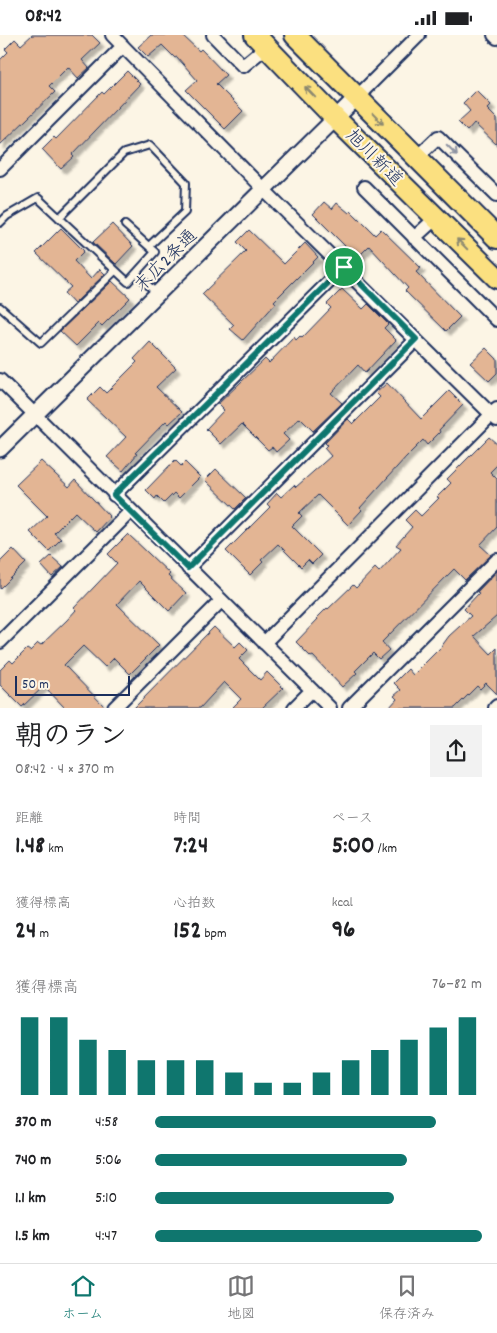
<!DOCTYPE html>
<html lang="ja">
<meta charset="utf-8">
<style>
body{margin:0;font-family:Dekko,"Klee One",sans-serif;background:#f2f2f2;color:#202124;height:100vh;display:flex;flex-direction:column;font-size:19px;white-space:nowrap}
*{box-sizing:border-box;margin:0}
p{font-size:16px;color:#757577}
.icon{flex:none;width:28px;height:28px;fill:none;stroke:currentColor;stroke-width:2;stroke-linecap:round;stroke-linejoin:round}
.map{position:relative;height:673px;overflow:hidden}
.panel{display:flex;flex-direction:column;background:#fff;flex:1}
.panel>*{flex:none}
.scale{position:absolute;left:15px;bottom:12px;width:115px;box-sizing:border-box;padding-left:5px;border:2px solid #1b2f5e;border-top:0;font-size:14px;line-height:18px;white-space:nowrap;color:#1b2f5e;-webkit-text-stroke:4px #fcf5e5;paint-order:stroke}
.pin{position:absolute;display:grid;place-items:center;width:42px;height:42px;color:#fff;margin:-21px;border:2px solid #fff;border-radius:50%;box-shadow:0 1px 5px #0007}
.round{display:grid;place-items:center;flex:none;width:52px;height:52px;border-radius:0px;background:#f2f2f2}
.headline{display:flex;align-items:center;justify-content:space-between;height:85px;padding:0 15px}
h1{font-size:28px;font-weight:800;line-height:38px}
.stats{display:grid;grid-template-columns:repeat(3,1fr);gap:8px;height:85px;padding:5px 15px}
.stats div{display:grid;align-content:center}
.stats b{font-size:25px;font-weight:800}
.stats small{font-size:14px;font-weight:400}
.stats p{font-size:14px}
.chart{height:140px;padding:10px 15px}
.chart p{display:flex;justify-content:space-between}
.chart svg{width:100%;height:90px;margin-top:5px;stroke:#0f766e;stroke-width:6}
ul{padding:0 15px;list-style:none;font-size:16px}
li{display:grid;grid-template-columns:80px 60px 1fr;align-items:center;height:38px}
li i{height:12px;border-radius:6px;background:#0f766e}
.status{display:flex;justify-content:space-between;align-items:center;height:35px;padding:0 25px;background:#fff;direction:ltr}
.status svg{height:14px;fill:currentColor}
.menu{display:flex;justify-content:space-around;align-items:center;height:70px;border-top:1px solid #e0e0e0;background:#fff;font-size:14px;color:#757577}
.menu a{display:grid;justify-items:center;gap:2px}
.menu .selected{color:#0f766e}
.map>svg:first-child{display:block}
.building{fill:#e3b594;stroke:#1b2f5e;filter:url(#shadow)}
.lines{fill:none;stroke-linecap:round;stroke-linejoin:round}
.service-casing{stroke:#1b2f5e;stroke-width:10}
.minor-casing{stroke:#1b2f5e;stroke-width:16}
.tertiary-casing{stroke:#1b2f5e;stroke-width:19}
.trunk-casing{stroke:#1b2f5e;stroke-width:24}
.service{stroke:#fcf5e5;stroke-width:6}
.minor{stroke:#fcf5e5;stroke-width:12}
.tertiary{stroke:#fcf5e5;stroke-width:15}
.trunk{stroke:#fbe080;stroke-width:20}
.oneway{stroke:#8b886f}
.oneway2{stroke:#8c92a2}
.route-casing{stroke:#fff;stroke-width:10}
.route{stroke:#0f766e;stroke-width:6}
.labels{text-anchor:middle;stroke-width:4;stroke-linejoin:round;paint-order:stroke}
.street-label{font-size:18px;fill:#1b2f5e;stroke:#fcf5e5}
</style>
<div class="status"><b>08:42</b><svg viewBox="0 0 49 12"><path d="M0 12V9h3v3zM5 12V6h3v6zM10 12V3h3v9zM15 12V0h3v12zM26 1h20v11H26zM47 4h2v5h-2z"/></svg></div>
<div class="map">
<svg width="497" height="673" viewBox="0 0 497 673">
<defs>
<filter id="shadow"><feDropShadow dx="4.5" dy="4.5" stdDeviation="1" flood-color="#0004"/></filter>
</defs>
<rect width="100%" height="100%" fill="#fcf5e5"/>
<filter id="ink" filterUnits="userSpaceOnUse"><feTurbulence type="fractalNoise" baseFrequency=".02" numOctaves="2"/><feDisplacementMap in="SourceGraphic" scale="10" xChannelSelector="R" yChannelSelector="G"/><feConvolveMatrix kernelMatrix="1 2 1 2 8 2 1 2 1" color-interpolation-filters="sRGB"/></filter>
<g filter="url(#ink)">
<path class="building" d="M 32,0 L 92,0 L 100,8 L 82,25 L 89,33 L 78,43 L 68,32 L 49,51 L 55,57 L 0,110 L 0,25 L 8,17 L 5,14 L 15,4 L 21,10 Z
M 151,0 L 182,0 L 199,16 L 201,14 L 226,40 L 216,49 L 243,76 L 225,94 L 186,55 L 197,45 L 177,22 L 175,23 L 162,10 L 148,22 L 138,12 Z
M 127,36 L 140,49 L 72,120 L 74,122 L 61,134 L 42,114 L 54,102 L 56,104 L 102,57 L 104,59 Z
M 476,55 L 491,70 L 487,74 L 497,84 L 497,110 L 474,88 L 467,96 L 458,87 L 470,76 L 463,68 Z
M 324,167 L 332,174 L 337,168 L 349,178 L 351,176 L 375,200 L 381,194 L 421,233 L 416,237 L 460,282 L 446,296 L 405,256 L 408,253 L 369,211 L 357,223 L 313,179 Z
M 112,189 L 133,211 L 116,229 L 93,207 Z
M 61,193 L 84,216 L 74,226 L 91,244 L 100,234 L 105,239 L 74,269 L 64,258 L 71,252 L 36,218 Z
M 249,195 L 284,229 L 305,208 L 318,222 L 274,266 L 276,268 L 243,305 L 230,294 L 234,290 L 202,259 L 246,216 L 237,207 Z
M 112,246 L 130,263 L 102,291 L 99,288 L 76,311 L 60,296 Z
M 342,254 L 363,274 L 368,269 L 388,289 L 384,293 L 396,305 L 365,338 L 358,330 L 331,358 L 342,368 L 313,396 L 300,383 L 283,399 L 289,405 L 276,417 L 272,412 L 268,415 L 242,389 L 221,409 L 206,394 L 224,375 L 218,369 L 265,324 L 269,328 L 294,302 L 296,305 L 300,301 L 302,303 L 331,273 L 327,269 Z
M 150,307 L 176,333 L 156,352 L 182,377 L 169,389 L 166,386 L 135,418 L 137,419 L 123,436 L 107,422 L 126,402 L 87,365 L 100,352 L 106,358 L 137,327 L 134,324 Z
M 486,313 L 497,324 L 497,338 L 489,346 L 470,328 Z
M 387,348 L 421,384 L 449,356 L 463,370 L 439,395 L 440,397 L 427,410 L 423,405 L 406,422 L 360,473 L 362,475 L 348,490 L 318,460 L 299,478 L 302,481 L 292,491 L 321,520 L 312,529 L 308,525 L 301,532 L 278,509 L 261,525 L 263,527 L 250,540 L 226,516 L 270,472 L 267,469 L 277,458 L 281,462 L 294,450 L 296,452 L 331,421 L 324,413 L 327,410 L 325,408 L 348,384 L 353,389 L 380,362 L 376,358 Z
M 489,402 L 497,409 L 497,430 L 490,437 L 497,444 L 497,492 L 480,510 L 491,520 L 465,545 L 454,534 L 382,607 L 389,615 L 379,624 L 373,618 L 355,636 L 357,638 L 342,652 L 313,621 L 311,622 L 296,607 L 318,584 L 317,583 L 327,573 L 328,574 L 353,550 L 356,553 L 375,533 L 379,537 L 401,513 L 396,510 L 412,492 L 405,485 L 415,475 L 421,481 L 439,463 L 437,462 L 451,448 L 447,444 Z
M 175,425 L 181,431 L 185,427 L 200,442 L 179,463 L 174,458 L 164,468 L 157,461 L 155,464 L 146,455 Z
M 41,426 L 69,452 L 75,445 L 110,482 L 96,497 L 75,477 L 54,498 L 61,504 L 49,516 L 30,497 L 47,481 L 16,450 Z
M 216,434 L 246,463 L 235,474 L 205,445 Z
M 128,499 L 170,539 L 168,541 L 186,558 L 169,576 L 139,546 L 117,569 L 159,610 L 130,639 L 114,623 L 105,632 L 83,611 L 64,630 L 106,673 L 65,673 L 44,651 L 22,672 L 0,650 L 0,635 L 10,625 L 13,628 L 27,614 L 30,616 L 38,608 L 41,610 L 67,585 L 76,575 L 74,573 L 117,528 L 108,519 Z
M 13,514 L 26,528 L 0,554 L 0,527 Z
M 51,521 L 63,532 L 52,542 L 41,530 Z
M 497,536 L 497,581 L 474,601 L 491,619 L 497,613 L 497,659 L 486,648 L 480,654 L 477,651 L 455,673 L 389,673 L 397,664 L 394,661 L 401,655 L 394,648 L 408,634 L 413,640 L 441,612 L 449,601 L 471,581 L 464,574 L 479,558 L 477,557 Z
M 214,592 L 235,612 L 240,607 L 248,615 L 239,624 L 260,645 L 267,637 L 283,653 L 262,673 L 232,673 L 241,664 L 224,647 L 200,673 L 134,673 Z"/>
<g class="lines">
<defs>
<path id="service" d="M 59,183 L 124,118 L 150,110 L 186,148 L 185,177 L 149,211
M 0,188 L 7,181 L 38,163 L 128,247 L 155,217 L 125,190
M 136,238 L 157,259
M 0,272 L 41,308 L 115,236"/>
<path id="minor" d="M 112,0 L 263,154 L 497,385
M 213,0 L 243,31 L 266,12
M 494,0 L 497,3
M 356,63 L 419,0
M 417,122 L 438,102 L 497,160
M 0,134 L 123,11
M 364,152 L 497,285
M 414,203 L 436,183
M 0,345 L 330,673
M 114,460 L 344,232
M 188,533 L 416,305
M 0,607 L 131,476
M 264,608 L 497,374
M 114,673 L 221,566
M 294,673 L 312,655
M 349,673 L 497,525
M 495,673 L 497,671"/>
<path id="tertiary" d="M 0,414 L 356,63"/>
<path id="trunk" d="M 255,0 L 335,83 L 497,243
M 295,0 L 497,203"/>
</defs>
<use href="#service" class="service-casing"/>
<use href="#minor" class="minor-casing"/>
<use href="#tertiary" class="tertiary-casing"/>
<use href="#trunk" class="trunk-casing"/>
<use href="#service" class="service"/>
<use href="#minor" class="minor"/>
<use href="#tertiary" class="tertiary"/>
<use href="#trunk" class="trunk"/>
</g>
<defs><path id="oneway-shaft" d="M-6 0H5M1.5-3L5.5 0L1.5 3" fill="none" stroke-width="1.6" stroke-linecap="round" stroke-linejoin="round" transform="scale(1.25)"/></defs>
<g class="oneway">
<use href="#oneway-shaft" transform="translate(310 57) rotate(-134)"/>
<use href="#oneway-shaft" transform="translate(378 84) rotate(45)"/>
<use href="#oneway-shaft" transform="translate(462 209) rotate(-135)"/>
</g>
<use class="oneway2" href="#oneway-shaft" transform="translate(452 115) rotate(45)"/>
</g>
<g class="lines" filter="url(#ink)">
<defs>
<path id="route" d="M 344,232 L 416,304 L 188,533 L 114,460 Z"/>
</defs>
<use href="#route" class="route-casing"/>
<use href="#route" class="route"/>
</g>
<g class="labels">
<g class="street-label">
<text transform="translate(375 122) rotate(45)" y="6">旭川新道</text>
<text transform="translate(165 225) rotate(-45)" y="6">末広2条通</text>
</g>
</g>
</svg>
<div class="scale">50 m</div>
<div class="pin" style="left:344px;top:232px;background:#1e9e55"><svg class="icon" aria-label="arrive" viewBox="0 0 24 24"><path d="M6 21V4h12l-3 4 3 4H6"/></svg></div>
</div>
<section class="panel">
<div class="headline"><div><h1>朝のラン</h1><p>08:42 · 4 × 370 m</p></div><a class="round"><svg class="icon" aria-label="share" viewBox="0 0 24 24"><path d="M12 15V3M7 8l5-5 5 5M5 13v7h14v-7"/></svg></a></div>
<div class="stats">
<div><p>距離</p><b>1.48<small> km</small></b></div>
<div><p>時間</p><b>7:24</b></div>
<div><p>ペース</p><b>5:00<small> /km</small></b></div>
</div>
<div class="stats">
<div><p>獲得標高</p><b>24<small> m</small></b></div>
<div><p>心拍数</p><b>152<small> bpm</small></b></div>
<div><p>kcal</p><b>96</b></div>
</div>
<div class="chart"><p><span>獲得標高</span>76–82 m</p>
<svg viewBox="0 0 160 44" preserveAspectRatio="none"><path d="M5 44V6M15 44V6M25 44V17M35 44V22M45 44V27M55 44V27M65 44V27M75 44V33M85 44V38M95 44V38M105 44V33M115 44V27M125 44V22M135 44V17M145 44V11M155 44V6"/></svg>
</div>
<ul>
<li><b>370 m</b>4:58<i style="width:86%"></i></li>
<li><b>740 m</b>5:06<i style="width:77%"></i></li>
<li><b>1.1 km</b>5:10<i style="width:73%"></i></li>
<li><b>1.5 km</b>4:47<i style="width:100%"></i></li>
</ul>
</section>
<nav class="menu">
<a class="selected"><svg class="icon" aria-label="home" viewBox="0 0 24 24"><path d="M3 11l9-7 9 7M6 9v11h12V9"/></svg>ホーム</a>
<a><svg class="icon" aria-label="map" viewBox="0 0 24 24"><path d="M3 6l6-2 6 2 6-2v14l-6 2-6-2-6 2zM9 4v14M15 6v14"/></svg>地図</a>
<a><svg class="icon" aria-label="saved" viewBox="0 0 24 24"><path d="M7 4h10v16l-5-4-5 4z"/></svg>保存済み</a>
</nav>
